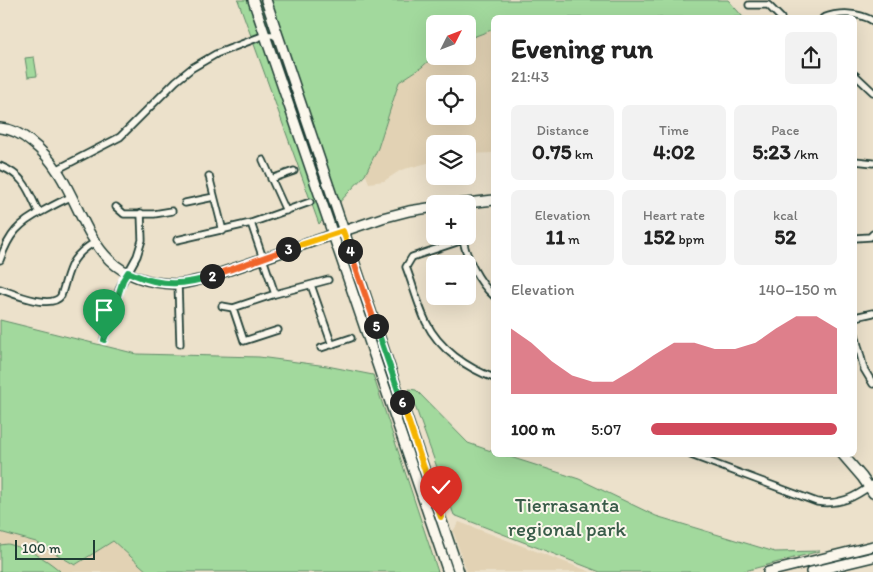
<!DOCTYPE html>
<meta charset="utf-8">
<style>
body{margin:0;font-family:Itim,sans-serif;background:#f2f2f2;color:#222;height:100vh;display:flex;flex-direction:column;font-size:19px;white-space:nowrap}
*{box-sizing:border-box;margin:0}
p{font-size:16px;color:#767676}
.icon{flex:none;width:28px;height:28px;fill:none;stroke:currentColor;stroke-width:2;stroke-linecap:round;stroke-linejoin:round}
.map{position:relative;flex:1;overflow:hidden}
.details{position:absolute;left:491px;top:15px;width:366px;height:442px;display:flex;flex-direction:column;background:#fff;border-radius:8px;box-shadow:0 5px 20px #0002}
.details>*{flex:none}
.needle{width:32px;rotate:48deg}
.buttons{position:absolute;left:426px;top:15px;display:grid;gap:10px}
.buttons a{display:grid;place-items:center;width:50px;height:50px;border-radius:8px;background:#fff;box-shadow:0 5px 20px #0002;font-size:25px}
.scale{position:absolute;left:15px;bottom:12px;width:80px;box-sizing:border-box;padding-left:5px;border:2px solid #1f3d34;border-top:0;font-size:14px;line-height:18px;white-space:nowrap;color:#1f3d34;-webkit-text-stroke:4px #fbf7ec;paint-order:stroke}
.pin{position:absolute;display:grid;place-items:center;width:42px;height:42px;color:#fff;margin:-51px -21px;border-radius:50% 50% 50% 0;rotate:-45deg;box-shadow:0 0 5px #0007}
.pin .icon{rotate:45deg}
.km{position:absolute;width:25px;height:25px;margin:-12px;border-radius:50%;background:#222;color:#fff;font-size:14px;line-height:25px;text-align:center}
.round{display:grid;place-items:center;flex:none;width:52px;height:52px;border-radius:8px;background:#f2f2f2}
.head{display:flex;align-items:center;justify-content:space-between;height:85px;padding:0 20px}
h1{font-size:28px;font-weight:700;line-height:38px}
.figures{display:grid;grid-template-columns:repeat(3,1fr);gap:8px;height:85px;padding:5px 20px}
.figures div{display:grid;align-content:center;border-radius:8px;background:#f2f2f2;text-align:center}
.figures b{font-size:21px;font-weight:700}
.figures small{font-size:14px;font-weight:400}
.figures p{font-size:14px}
.chart{height:140px;padding:10px 20px}
.chart p{display:flex;justify-content:space-between}
.chart svg{width:100%;height:90px;margin-top:5px;fill:#d1495b;opacity:.7}
ul{padding:0 20px;list-style:none;font-size:16px}
li{display:grid;grid-template-columns:80px 60px 1fr;align-items:center;height:38px}
li i{height:12px;border-radius:6px;background:#d1495b}
.map>svg:first-child{display:block}
.built{fill:#e2d2b4;fill-rule:evenodd}
.green{fill:#a2d99d;stroke:#608b68}
.lines{fill:none;stroke-linecap:round;stroke-linejoin:round}
.street-casing{stroke:#1f3d34;stroke-width:9}
.secondary-casing{stroke:#1f3d34;stroke-width:12}
.primary-casing{stroke:#1f3d34;stroke-width:12}
.street{stroke:#fbf7ec;stroke-width:5.5}
.secondary{stroke:#fbf7ec;stroke-width:9}
.primary{stroke:#fbf7ec;stroke-width:9}
.split-1-casing{stroke:#fff;stroke-width:10}
.split-2-casing{stroke:#fff;stroke-width:10}
.split-3-casing{stroke:#fff;stroke-width:10}
.split-4-casing{stroke:#fff;stroke-width:10}
.split-5-casing{stroke:#fff;stroke-width:10}
.split-6-casing{stroke:#fff;stroke-width:10}
.split-7-casing{stroke:#fff;stroke-width:10}
.split-8-casing{stroke:#fff;stroke-width:10}
.split-1{stroke:#22a559;stroke-width:6}
.split-2{stroke:#22a559;stroke-width:6}
.split-3{stroke:#f0652b;stroke-width:6}
.split-4{stroke:#f5b400;stroke-width:6}
.split-5{stroke:#f0652b;stroke-width:6}
.split-6{stroke:#22a559;stroke-width:6}
.split-7{stroke:#f5b400;stroke-width:6}
.split-8{stroke:#f5b400;stroke-width:6}
.labels{text-anchor:middle;stroke-width:4;stroke-linejoin:round;paint-order:stroke}
.park-label{font-size:21px;fill:#395c49;stroke:#fbf7ec}
</style>
<div class="map">
<svg width="873" height="572" viewBox="0 0 873 572">
<rect width="100%" height="100%" fill="#ece1cb"/>
<filter id="ink" filterUnits="userSpaceOnUse"><feTurbulence type="fractalNoise" baseFrequency=".02" numOctaves="2"/><feDisplacementMap in="SourceGraphic" scale="10" xChannelSelector="R" yChannelSelector="G"/><feConvolveMatrix kernelMatrix="1 2 1 2 8 2 1 2 1" color-interpolation-filters="sRGB"/></filter>
<g filter="url(#ink)">
<path class="built" d="M 494,29 L 494,153 L 468,154 L 468,144 L 435,144 L 435,161 L 401,170 L 384,181 L 369,183 L 365,173 L 378,148 L 399,82 L 422,67 L 435,55 L 435,56 L 468,56 L 468,39 ZM 435,84 L 468,84 L 468,116 L 435,116 Z
M 459,522 L 591,572 L 467,572 L 453,531 Z
M 0,532 L 36,542 L 75,565 L 113,541 L 148,572 L 0,572 Z"/>
<path class="green" d="M 238,0 L 728,0 L 743,17 L 494,18 L 494,29 L 468,39 L 468,24 L 435,24 L 435,55 L 422,67 L 399,82 L 378,148 L 365,175 L 319,224 Z
M 34,57 L 37,76 L 28,77 L 25,58 Z
M 0,320 L 137,354 L 259,357 L 327,366 L 373,375 L 438,572 L 148,572 L 113,541 L 75,565 L 36,542 L 0,532 Z
M 409,389 L 416,390 L 468,443 L 494,452 L 494,455 L 504,455 L 579,479 L 656,516 L 775,552 L 820,551 L 741,572 L 600,572 L 454,515 Z
M 8,544 C 28,549 44,557 60,571 L 58,572 L 0,572 L 0,545 Z"/>
<g class="lines">
<defs>
<path id="street" d="M 749,5 L 768,5 L 781,18
M 823,18 C 839,12 858,12 873,21
M 855,75 L 873,92
M 263,160 L 286,211
M 855,161 L 873,163
M 0,166 C 25,176 28,190 39,213
M 58,169 L 120,137 L 176,81 L 192,68 L 216,54 L 265,35 L 273,35 L 279,39
M 209,176 L 223,231
M 271,179 L 294,171
M 185,203 L 214,197
M 116,207 L 124,214 L 154,214 L 172,211
M 251,223 L 275,294
M 462,236 C 466,257 478,282 494,296
M 855,238 L 870,237 L 873,234
M 177,240 L 251,223 L 310,202
M 463,240 L 412,257 L 406,267 C 413,285 418,305 426,322 C 439,349 467,368 494,378
M 0,260 C 9,234 19,223 43,211 C 52,206 61,201 71,197
M 178,284 L 180,344
M 311,285 L 332,345
M 0,289 C 14,294 51,310 61,296 C 70,269 68,258 95,242
M 222,306 L 233,308 L 275,294 L 328,280
M 233,308 L 244,341 L 278,330
M 855,317 L 873,313
M 855,334 L 864,369 L 873,384
M 104,339 L 120,287 L 137,256 L 142,240 L 141,213
M 321,348 L 351,338
M 691,455 L 817,502 C 840,505 854,498 873,484"/>
<path id="secondary" d="M 0,128 C 11,129 23,135 31,142 C 92,188 73,282 176,284 C 185,284 194,281 203,279 L 382,218 L 409,211 L 435,207
M 458,204 L 494,200
M 843,455 L 862,477 L 873,493"/>
<path id="primary" d="M 253,0 L 448,572
M 266,0 L 459,572
M 768,572 L 873,546
M 811,572 L 873,557"/>
</defs>
<use href="#street" class="street-casing"/>
<use href="#secondary" class="secondary-casing"/>
<use href="#primary" class="primary-casing"/>
<use href="#street" class="street"/>
<use href="#secondary" class="secondary"/>
<use href="#primary" class="primary"/>
</g>
</g>
<g class="lines" filter="url(#ink)">
<defs>
<path id="split-1" d="M 104,340 L 123,280 L 128,272 L 135,275"/>
<path id="split-2" d="M 135,275 C 160,286 187,285 212,276"/>
<path id="split-3" d="M 212,276 L 288,249"/>
<path id="split-4" d="M 288,249 L 343,231 L 350,251"/>
<path id="split-5" d="M 350,251 L 376,326"/>
<path id="split-6" d="M 376,326 L 402,402"/>
<path id="split-7" d="M 402,402 L 427,477"/>
<path id="split-8" d="M 427,477 L 441,517"/>
</defs>
<use href="#split-1" class="split-1-casing"/>
<use href="#split-2" class="split-2-casing"/>
<use href="#split-3" class="split-3-casing"/>
<use href="#split-4" class="split-4-casing"/>
<use href="#split-5" class="split-5-casing"/>
<use href="#split-6" class="split-6-casing"/>
<use href="#split-7" class="split-7-casing"/>
<use href="#split-8" class="split-8-casing"/>
<use href="#split-1" class="split-1"/>
<use href="#split-2" class="split-2"/>
<use href="#split-3" class="split-3"/>
<use href="#split-4" class="split-4"/>
<use href="#split-5" class="split-5"/>
<use href="#split-6" class="split-6"/>
<use href="#split-7" class="split-7"/>
<use href="#split-8" class="split-8"/>
</g>
<g class="labels">
<g class="park-label">
<text x="567" y="512">Tierrasanta<tspan x="567" dy="24">regional park</tspan></text>
</g>
</g>
</svg>
<div class="buttons">
<a><svg class="needle" viewBox="-14 -14 28 28"><path d="M0-13l5 13h-10z" fill="#e53935"/><path d="M0 13l5-13h-10z" fill="#767676"/></svg></a>
<a><svg class="icon" aria-label="locate" viewBox="0 0 24 24"><circle cx="12" cy="12" r="6"/><path d="M12 2v4M12 18v4M2 12h4M18 12h4"/></svg></a>
<a><svg class="icon" aria-label="layers" viewBox="0 0 24 24"><path d="M12 4l9 5-9 5-9-5zM3 14l9 5 9-5"/></svg></a>
<a>+</a>
<a>−</a>
</div>
<div class="scale">100 m</div>
<div class="pin" style="left:104px;top:340px;background:#1e9e55"><svg class="icon" aria-label="arrive" viewBox="0 0 24 24"><path d="M6 21V4h12l-3 4 3 4H6"/></svg></div>
<div class="pin" style="left:441px;top:517px;background:#d93025"><svg class="icon" aria-label="check" viewBox="0 0 24 24"><path d="M5 12l5 5 9-10"/></svg></div>
<b class="km" style="left:212px;top:276px">2</b>
<b class="km" style="left:288px;top:249px">3</b>
<b class="km" style="left:350px;top:251px">4</b>
<b class="km" style="left:376px;top:326px">5</b>
<b class="km" style="left:402px;top:402px">6</b>
<section class="details">
<div class="head"><div><h1>Evening run</h1><p>21:43</p></div><a class="round"><svg class="icon" aria-label="share" viewBox="0 0 24 24"><path d="M12 15V3M7 8l5-5 5 5M5 13v7h14v-7"/></svg></a></div>
<div class="figures">
<div><p>Distance</p><b>0.75<small> km</small></b></div>
<div><p>Time</p><b>4:02</b></div>
<div><p>Pace</p><b>5:23<small> /km</small></b></div>
</div>
<div class="figures">
<div><p>Elevation</p><b>11<small> m</small></b></div>
<div><p>Heart rate</p><b>152<small> bpm</small></b></div>
<div><p>kcal</p><b>52</b></div>
</div>
<div class="chart"><p><span>Elevation</span>140–150 m</p>
<svg viewBox="0 0 160 44" preserveAspectRatio="none"><path d="M0 44V12L10 19L20 28L30 35L40 38L50 38L60 32L70 25L80 19L90 19L100 22L110 22L120 19L130 12L140 6L150 6L160 12V44z"/></svg>
</div>
<ul>
<li><b>100 m</b>5:07<i style="width:100%"></i></li>
</ul>
</section>
</div>
